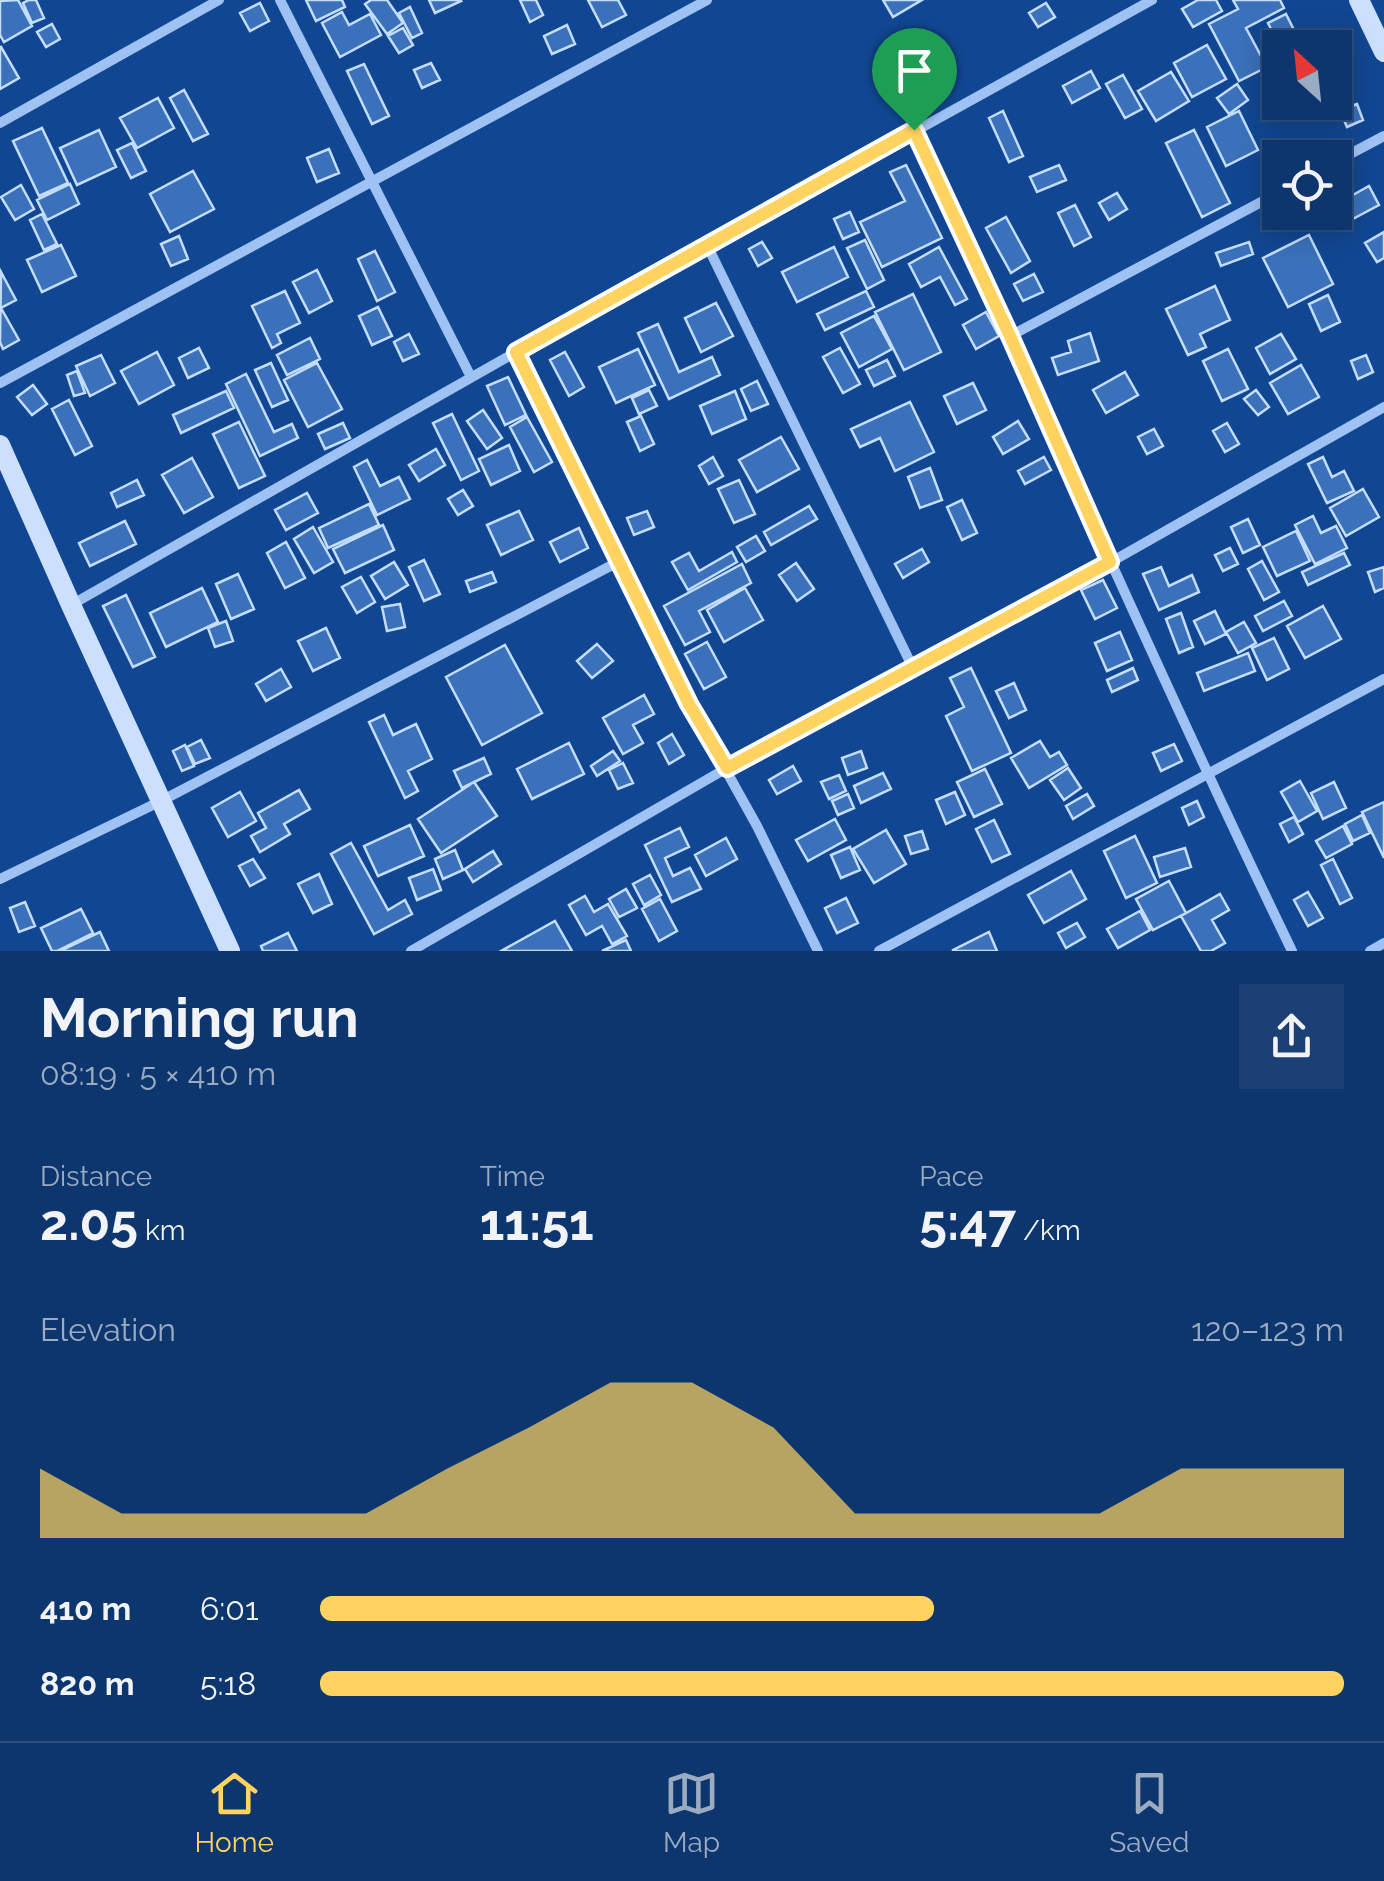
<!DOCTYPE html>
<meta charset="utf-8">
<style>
body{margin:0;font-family:Raleway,sans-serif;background:#1b4076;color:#f1f3f6;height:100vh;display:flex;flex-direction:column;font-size:38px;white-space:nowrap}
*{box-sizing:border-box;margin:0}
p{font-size:32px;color:#9aabc2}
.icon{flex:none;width:55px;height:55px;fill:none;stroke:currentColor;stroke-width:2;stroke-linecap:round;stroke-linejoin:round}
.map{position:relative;height:951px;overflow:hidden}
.drawer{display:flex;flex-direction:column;background:#0d356e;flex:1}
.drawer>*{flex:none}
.needle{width:65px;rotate:333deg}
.controls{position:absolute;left:1262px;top:30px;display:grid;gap:20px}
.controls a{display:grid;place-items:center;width:90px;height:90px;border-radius:0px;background:#0d356e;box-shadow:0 5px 25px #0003,0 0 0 2px #2d5081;font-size:50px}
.pin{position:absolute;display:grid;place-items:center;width:85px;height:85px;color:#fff;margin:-102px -42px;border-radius:50% 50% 50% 0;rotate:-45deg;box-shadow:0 0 10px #0007}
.pin .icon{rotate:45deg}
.round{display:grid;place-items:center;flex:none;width:105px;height:105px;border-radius:0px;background:#1b4076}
.head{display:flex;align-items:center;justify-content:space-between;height:170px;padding:0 40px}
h1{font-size:55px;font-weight:700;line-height:75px}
.stats{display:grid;grid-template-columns:repeat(3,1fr);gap:15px;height:170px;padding:10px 40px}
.stats div{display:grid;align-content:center}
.stats b{font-size:50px;font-weight:700}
.stats small{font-size:28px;font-weight:400}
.stats p{font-size:28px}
.chart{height:280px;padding:20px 40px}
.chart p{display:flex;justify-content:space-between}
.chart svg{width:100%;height:180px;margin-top:10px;fill:#ffd35f;opacity:.7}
ul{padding:0 40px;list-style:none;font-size:32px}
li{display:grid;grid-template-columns:160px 120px 1fr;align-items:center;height:75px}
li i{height:25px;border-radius:12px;background:#ffd35f}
.dock{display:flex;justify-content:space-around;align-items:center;height:140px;border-top:2px solid #2d5081;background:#0d356e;font-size:28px;color:#9aabc2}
.dock a{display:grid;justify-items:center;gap:5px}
.dock .current{color:#ffd35f}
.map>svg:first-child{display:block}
.building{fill:#3a71ba;stroke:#c5ddfd;stroke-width:2.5}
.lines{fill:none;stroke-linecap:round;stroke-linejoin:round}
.street{stroke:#9dc2f3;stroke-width:10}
.secondary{stroke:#cce0fd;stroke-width:20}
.route-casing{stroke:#fff;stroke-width:20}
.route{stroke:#ffd35f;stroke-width:12}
</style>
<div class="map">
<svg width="1384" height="951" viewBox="0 0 1384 951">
<rect width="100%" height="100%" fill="#114792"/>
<path class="building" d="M 18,0 L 32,26 L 4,42 L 0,35 L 0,1 Z
M 29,0 L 36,0 L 44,18 L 32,23 L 23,3 Z
M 306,0 L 342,0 L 345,7 L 316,21 Z
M 371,0 L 387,0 L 403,23 L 387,34 L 365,4 Z
M 429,0 L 460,0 L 461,1 L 435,13 Z
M 520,0 L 536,0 L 543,15 L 530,22 Z
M 588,0 L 618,0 L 626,15 L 602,27 Z
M 883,0 L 922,0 L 893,17 Z
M 1198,0 L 1216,0 L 1222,11 L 1193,27 L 1182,9 Z
M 1233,0 L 1280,0 L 1284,8 L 1246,28 L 1267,67 L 1239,81 L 1209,24 L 1238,9 Z
M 260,3 L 269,21 L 250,31 L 240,13 Z
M 1046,3 L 1055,17 L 1038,27 L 1029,13 Z
M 410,7 L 422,33 L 412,38 L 399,13 Z
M 342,12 L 349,25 L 370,14 L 381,35 L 340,57 L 322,23 Z
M 1286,14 L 1297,36 L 1279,45 L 1268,23 Z
M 52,24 L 60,39 L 46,47 L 37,32 Z
M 567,25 L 575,44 L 552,54 L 544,36 Z
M 403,28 L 413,45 L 399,53 L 388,36 Z
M 1207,45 L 1226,79 L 1192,97 L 1174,63 Z
M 1,47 L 19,78 L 0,89 L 0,48 Z
M 431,63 L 440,80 L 422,88 L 414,70 Z
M 364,64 L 389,116 L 372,124 L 347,71 Z
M 1339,66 L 1348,86 L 1335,92 L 1335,68 Z
M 1091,71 L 1100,88 L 1072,103 L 1063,86 Z
M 1171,72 L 1189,101 L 1156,121 L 1138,91 Z
M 1123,75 L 1142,109 L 1125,118 L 1106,84 Z
M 1237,84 L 1248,100 L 1229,114 L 1217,98 Z
M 184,90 L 208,134 L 193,141 L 170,98 Z
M 158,98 L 174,128 L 137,148 L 120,118 Z
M 1357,104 L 1363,120 L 1347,127 L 1340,111 Z
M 1003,111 L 1023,156 L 1009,162 L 989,118 Z
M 1239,111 L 1258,150 L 1226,166 L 1207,127 Z
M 42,128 L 68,183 L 39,196 L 13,141 Z
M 99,130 L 116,167 L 77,185 L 60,148 Z
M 1194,130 L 1230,203 L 1202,217 L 1166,143 Z
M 132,143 L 146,171 L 131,178 L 117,150 Z
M 329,149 L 339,173 L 317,182 L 307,158 Z
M 906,165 L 942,238 L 882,267 L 860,222 L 905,201 L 890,172 Z
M 1059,165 L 1066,180 L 1037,192 L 1030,177 Z
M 193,171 L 214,209 L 170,232 L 150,194 Z
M 70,184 L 79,204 L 47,220 L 37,200 Z
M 21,185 L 34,209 L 15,220 L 1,197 Z
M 1369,186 L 1379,205 L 1347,222 L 1337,204 Z
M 1117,193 L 1127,209 L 1109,220 L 1099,203 Z
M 1075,205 L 1091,237 L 1074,246 L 1058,213 Z
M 850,212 L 859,232 L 843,239 L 834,219 Z
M 42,214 L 57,244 L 44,250 L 30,220 Z
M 1006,217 L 1030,261 L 1011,273 L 986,228 Z
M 1384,232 L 1384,258 L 1377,262 L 1365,243 Z
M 1309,235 L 1333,284 L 1288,307 L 1263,258 Z
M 179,236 L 188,259 L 171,266 L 161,244 Z
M 865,240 L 884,280 L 867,289 L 847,248 Z
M 762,242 L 772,258 L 758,266 L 749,249 Z
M 1249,242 L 1253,254 L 1221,266 L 1216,253 Z
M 61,245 L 76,276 L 42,292 L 27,260 Z
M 834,247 L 848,277 L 797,302 L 782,272 Z
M 939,247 L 967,299 L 955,305 L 940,277 L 921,287 L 909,264 Z
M 375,251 L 395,292 L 377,301 L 358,259 Z
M 317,270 L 332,301 L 309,313 L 293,282 Z
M 1,272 L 16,300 L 1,308 L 19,340 L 3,349 L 0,342 Z
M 1034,274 L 1043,292 L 1023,301 L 1014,284 Z
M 1215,286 L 1230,320 L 1200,334 L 1206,347 L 1188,355 L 1166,309 Z
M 285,291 L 300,323 L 277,334 L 281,343 L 272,348 L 252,306 Z
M 866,291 L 874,307 L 825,330 L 817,314 Z
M 913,294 L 941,352 L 904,370 L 875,312 Z
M 1328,295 L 1340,322 L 1321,331 L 1309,304 Z
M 716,303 L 733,336 L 701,352 L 685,318 Z
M 378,307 L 392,336 L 372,345 L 359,316 Z
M 986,312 L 999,336 L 976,349 L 963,325 Z
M 874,316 L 892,349 L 859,367 L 841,333 Z
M 658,324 L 679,372 L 712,357 L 720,375 L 669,399 L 638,333 Z
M 1090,333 L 1099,361 L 1058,375 L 1052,358 L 1071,352 L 1068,341 Z
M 409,334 L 419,354 L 403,361 L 394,342 Z
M 1281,334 L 1296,359 L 1270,374 L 1256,348 Z
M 310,338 L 320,359 L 287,375 L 277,355 Z
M 199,348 L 209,368 L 188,378 L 179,358 Z
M 840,348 L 860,384 L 843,393 L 823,357 Z
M 638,349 L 655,385 L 616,403 L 599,367 Z
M 1228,349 L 1248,389 L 1222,401 L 1203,361 Z
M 157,352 L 174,385 L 139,404 L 121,371 Z
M 565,352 L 584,387 L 569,396 L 550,360 Z
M 101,355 L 115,383 L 90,396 L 76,366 Z
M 1366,355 L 1373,372 L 1358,379 L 1351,361 Z
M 887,360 L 895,376 L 874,386 L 866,370 Z
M 271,363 L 288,400 L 272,407 L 255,370 Z
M 317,363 L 342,409 L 308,427 L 284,380 Z
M 1301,365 L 1319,397 L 1288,414 L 1270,383 Z
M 77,371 L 85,393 L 74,396 L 67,375 Z
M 1125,372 L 1138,395 L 1106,413 L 1093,390 Z
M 246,374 L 274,432 L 292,424 L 298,438 L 260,456 L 226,384 Z
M 508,377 L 526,415 L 505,425 L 487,386 Z
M 757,381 L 768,404 L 751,411 L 741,389 Z
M 973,383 L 986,410 L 957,424 L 944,396 Z
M 33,385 L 47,404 L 32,415 L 17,397 Z
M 649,390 L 657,406 L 639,414 L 632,398 Z
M 1256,390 L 1269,407 L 1258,415 L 1244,399 Z
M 226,391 L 234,408 L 181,433 L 173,415 Z
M 735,391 L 746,419 L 712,434 L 700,406 Z
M 69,400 L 92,446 L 75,455 L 52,409 Z
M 910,402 L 934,452 L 895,471 L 880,438 L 860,447 L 851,429 Z
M 483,410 L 502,438 L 487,449 L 467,421 Z
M 452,414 L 479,471 L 461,480 L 433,423 Z
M 641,416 L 654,444 L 640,451 L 627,422 Z
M 527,417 L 552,462 L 534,472 L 510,427 Z
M 1018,421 L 1029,439 L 1003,454 L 993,437 Z
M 239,422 L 265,476 L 239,488 L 213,434 Z
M 343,423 L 350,438 L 325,449 L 318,434 Z
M 1227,423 L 1239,444 L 1225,452 L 1213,431 Z
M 1154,429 L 1163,446 L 1147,454 L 1138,437 Z
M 781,437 L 799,469 L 757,492 L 739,460 Z
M 509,445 L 520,471 L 491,485 L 479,459 Z
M 436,449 L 445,465 L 419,481 L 409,465 Z
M 713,457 L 723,476 L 709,484 L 699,466 Z
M 1044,457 L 1051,470 L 1025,484 L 1018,471 Z
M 1323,457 L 1332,477 L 1344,471 L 1354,491 L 1327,503 L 1308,464 Z
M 192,458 L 213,497 L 184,513 L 162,475 Z
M 367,460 L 380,486 L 399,477 L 410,499 L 377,515 L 354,467 Z
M 930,468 L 942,500 L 920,508 L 908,477 Z
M 137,480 L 144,495 L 117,507 L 111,493 Z
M 739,480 L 755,514 L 734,523 L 718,489 Z
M 1363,489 L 1379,517 L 1346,536 L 1330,508 Z
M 463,490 L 473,506 L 458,515 L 448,499 Z
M 307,493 L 318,513 L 286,530 L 275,510 Z
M 962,500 L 977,533 L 962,540 L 947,507 Z
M 369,504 L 379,525 L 328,548 L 319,528 Z
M 809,506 L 817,519 L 771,545 L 764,532 Z
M 519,511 L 533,540 L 501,555 L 487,525 Z
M 647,511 L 654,527 L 634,535 L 627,518 Z
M 1313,516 L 1321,533 L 1336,526 L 1347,548 L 1315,564 L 1295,525 Z
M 1248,519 L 1260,545 L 1243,553 L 1231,527 Z
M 125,521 L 136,544 L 90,566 L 79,543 Z
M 383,525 L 394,550 L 345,573 L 333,549 Z
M 313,527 L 333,562 L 314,573 L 294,539 Z
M 579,528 L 588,548 L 560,562 L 550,542 Z
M 1296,531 L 1310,561 L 1277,576 L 1263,547 Z
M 756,536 L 765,551 L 746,562 L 737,547 Z
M 286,542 L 305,578 L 285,588 L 267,553 Z
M 1230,548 L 1238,564 L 1223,571 L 1215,555 Z
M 922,549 L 929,562 L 903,578 L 895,564 Z
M 732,552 L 737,562 L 688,590 L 672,562 L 689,553 L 699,571 Z
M 1344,553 L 1350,565 L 1308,585 L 1302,572 Z
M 424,560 L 440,594 L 424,601 L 409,567 Z
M 1262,561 L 1279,592 L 1264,600 L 1248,569 Z
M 394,562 L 408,585 L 385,599 L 371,576 Z
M 796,563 L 814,589 L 797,601 L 779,575 Z
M 742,564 L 751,583 L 699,611 L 710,632 L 685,645 L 664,606 Z
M 1161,567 L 1169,586 L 1192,575 L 1199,592 L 1159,610 L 1143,574 Z
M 1384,567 L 1384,588 L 1375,592 L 1368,572 Z
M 492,572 L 496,582 L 470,592 L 466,581 Z
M 238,574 L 254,609 L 231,619 L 216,584 Z
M 361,577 L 375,602 L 357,613 L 342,587 Z
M 1103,580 L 1117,608 L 1095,619 L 1081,590 Z
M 202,588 L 218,622 L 166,647 L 150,613 Z
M 745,588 L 763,620 L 724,642 L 707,610 Z
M 126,595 L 155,657 L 133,667 L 103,606 Z
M 1284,601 L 1292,616 L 1263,631 L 1255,616 Z
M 400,604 L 405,627 L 387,631 L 382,607 Z
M 1323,606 L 1341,639 L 1305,658 L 1287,626 Z
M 1215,611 L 1226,634 L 1205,644 L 1194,621 Z
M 1181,613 L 1193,647 L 1179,653 L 1166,619 Z
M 226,621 L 233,641 L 215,647 L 208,628 Z
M 1244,622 L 1256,643 L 1238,653 L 1226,632 Z
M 326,628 L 340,658 L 313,671 L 298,641 Z
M 1120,632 L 1132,660 L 1107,671 L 1095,643 Z
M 1274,638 L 1289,669 L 1267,680 L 1252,648 Z
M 707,642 L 726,677 L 704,689 L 685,654 Z
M 597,644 L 613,661 L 592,678 L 577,661 Z
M 505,645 L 542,713 L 482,745 L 446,677 Z
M 1248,653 L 1255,671 L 1204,691 L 1197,673 Z
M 971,668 L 1011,753 L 972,771 L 946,716 L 964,707 L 950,678 Z
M 1133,668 L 1138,680 L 1112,692 L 1107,680 Z
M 281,669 L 291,687 L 266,701 L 256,684 Z
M 1014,683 L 1026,710 L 1009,718 L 996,691 Z
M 644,695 L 654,714 L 633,725 L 643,743 L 623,754 L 603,718 Z
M 384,715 L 393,735 L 416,724 L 432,759 L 408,771 L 418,791 L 405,798 L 369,722 Z
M 672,734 L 684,755 L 669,764 L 658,743 Z
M 201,740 L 210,758 L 195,764 L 187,747 Z
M 1040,741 L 1050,757 L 1059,752 L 1067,765 L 1029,788 L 1011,758 Z
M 569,743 L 584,774 L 532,799 L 517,769 Z
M 1174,744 L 1182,761 L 1161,771 L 1153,753 Z
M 185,745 L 194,766 L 182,771 L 173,751 Z
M 613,751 L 620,761 L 597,776 L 591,766 Z
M 861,751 L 867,768 L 848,775 L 842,758 Z
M 484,758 L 491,774 L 462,788 L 454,771 Z
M 623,763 L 633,783 L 618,789 L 609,770 Z
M 793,766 L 801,781 L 777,794 L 769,780 Z
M 1068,768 L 1081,788 L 1064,800 L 1050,780 Z
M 985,769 L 1002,804 L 974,817 L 957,782 Z
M 883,773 L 891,789 L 861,803 L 854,786 Z
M 839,775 L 846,791 L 829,799 L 821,782 Z
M 1300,781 L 1317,811 L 1298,822 L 1281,792 Z
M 474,782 L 497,816 L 441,853 L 418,819 Z
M 1334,782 L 1346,808 L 1323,819 L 1311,793 Z
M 299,790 L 310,809 L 284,824 L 290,834 L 260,852 L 251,836 L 266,828 L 258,813 Z
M 240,792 L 256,821 L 228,837 L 212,808 Z
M 955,792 L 965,815 L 946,824 L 936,800 Z
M 848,794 L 854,808 L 838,815 L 832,801 Z
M 1087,794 L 1094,806 L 1073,819 L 1066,806 Z
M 1197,801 L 1204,817 L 1189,825 L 1182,808 Z
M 1384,802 L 1384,858 L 1362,812 Z
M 1362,815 L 1370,833 L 1353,841 L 1345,824 Z
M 1294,817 L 1303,834 L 1289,842 L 1280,824 Z
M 835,819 L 846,840 L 808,861 L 796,840 Z
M 994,820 L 1010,854 L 992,862 L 976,829 Z
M 410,825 L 424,856 L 378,876 L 364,846 Z
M 1343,826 L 1352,844 L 1326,858 L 1316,841 Z
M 680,828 L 689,847 L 665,858 L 673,876 L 690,868 L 701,889 L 672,902 L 645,845 Z
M 886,830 L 906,864 L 874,883 L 853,849 Z
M 922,831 L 928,849 L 911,854 L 905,836 Z
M 1135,836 L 1157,883 L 1126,898 L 1104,851 Z
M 726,838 L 737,859 L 706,876 L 695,855 Z
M 351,843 L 388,910 L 405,900 L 412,914 L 374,934 L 331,854 Z
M 850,847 L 860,870 L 841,878 L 831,855 Z
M 1185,848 L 1191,867 L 1160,877 L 1154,857 Z
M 455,850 L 463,870 L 443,879 L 435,859 Z
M 493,851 L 501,864 L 473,882 L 465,869 Z
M 253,859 L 265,878 L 250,886 L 239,866 Z
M 1333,859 L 1352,898 L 1340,904 L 1321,865 Z
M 433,869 L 441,890 L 417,900 L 409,878 Z
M 1071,871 L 1086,899 L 1044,923 L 1028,895 Z
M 319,874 L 332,904 L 313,913 L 298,884 Z
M 650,875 L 661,895 L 644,905 L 633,884 Z
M 1169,881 L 1186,913 L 1153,930 L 1136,899 Z
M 626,889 L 637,908 L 619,917 L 609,899 Z
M 1308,892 L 1323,918 L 1308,926 L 1294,900 Z
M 1220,894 L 1229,910 L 1212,920 L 1225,943 L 1211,951 L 1201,951 L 1181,916 Z
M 585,896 L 594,912 L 608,904 L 627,936 L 612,944 L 602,926 L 586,935 L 569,905 Z
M 846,898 L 858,923 L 837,933 L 825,908 Z
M 660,899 L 677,931 L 659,941 L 642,909 Z
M 25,902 L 35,926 L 19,932 L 10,908 Z
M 81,909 L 93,933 L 57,951 L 52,951 L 41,928 Z
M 1140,911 L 1150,930 L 1118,948 L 1107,929 Z
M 555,921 L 572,951 L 501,951 Z
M 1077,923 L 1085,937 L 1066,948 L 1058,933 Z
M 100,932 L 109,951 L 60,951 Z
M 989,932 L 997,951 L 953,951 L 953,950 Z
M 288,933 L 297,951 L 263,951 L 261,946 Z
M 626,940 L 631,951 L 602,951 Z"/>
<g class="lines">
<path class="street" d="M 280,0 L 471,377
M 0,123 L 219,0
M 914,131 C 1041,403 1161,680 1292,951
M 1335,162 L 1384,136
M 707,245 L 913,668
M 1010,336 L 1280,192
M 516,352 L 689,704 L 757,826 L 818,951
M 0,383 L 707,0
M 71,605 L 516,352 L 1152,0
M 0,879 L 161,801 L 618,562
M 411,951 L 727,768 L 1111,562 L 1384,407
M 879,951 L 1384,679
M 1370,951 L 1384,943"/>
<path class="secondary" d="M 1359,0 L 1384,52
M 0,445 L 71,605 L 230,951"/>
</g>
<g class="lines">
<defs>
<path id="route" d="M 914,130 L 1010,336 L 1110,562 L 727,768 L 689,704 L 516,352 Z"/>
</defs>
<use href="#route" class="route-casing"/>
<use href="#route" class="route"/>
</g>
</svg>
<div class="controls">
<a><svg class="needle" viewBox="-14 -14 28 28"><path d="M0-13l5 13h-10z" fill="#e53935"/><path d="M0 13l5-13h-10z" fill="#9aabc2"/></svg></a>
<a><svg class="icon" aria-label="locate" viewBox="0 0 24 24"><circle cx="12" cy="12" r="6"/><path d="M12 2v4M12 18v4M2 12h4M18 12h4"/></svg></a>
</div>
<div class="pin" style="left:914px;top:130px;background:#1e9e55"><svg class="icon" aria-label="arrive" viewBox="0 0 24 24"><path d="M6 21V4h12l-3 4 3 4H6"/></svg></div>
</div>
<section class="drawer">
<div class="head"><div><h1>Morning run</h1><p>08:19 · 5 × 410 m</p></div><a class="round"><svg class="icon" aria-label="share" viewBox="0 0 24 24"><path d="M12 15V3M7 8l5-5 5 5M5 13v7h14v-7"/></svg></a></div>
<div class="stats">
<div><p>Distance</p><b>2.05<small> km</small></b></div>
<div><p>Time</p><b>11:51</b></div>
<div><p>Pace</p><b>5:47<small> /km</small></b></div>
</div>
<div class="chart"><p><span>Elevation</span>120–123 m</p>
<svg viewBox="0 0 160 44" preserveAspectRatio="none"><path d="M0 44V27L10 38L20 38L30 38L40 38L50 27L60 17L70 6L80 6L90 17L100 38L110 38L120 38L130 38L140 27L150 27L160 27V44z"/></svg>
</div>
<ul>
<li><b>410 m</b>6:01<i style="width:60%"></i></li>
<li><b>820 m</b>5:18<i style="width:100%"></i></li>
</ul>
</section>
<nav class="dock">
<a class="current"><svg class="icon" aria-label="home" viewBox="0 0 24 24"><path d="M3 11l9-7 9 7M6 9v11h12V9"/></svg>Home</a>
<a><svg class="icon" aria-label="map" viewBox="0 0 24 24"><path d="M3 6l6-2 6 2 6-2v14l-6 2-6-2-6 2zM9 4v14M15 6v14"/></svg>Map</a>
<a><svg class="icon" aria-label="saved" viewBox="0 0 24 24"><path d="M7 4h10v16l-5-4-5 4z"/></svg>Saved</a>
</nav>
